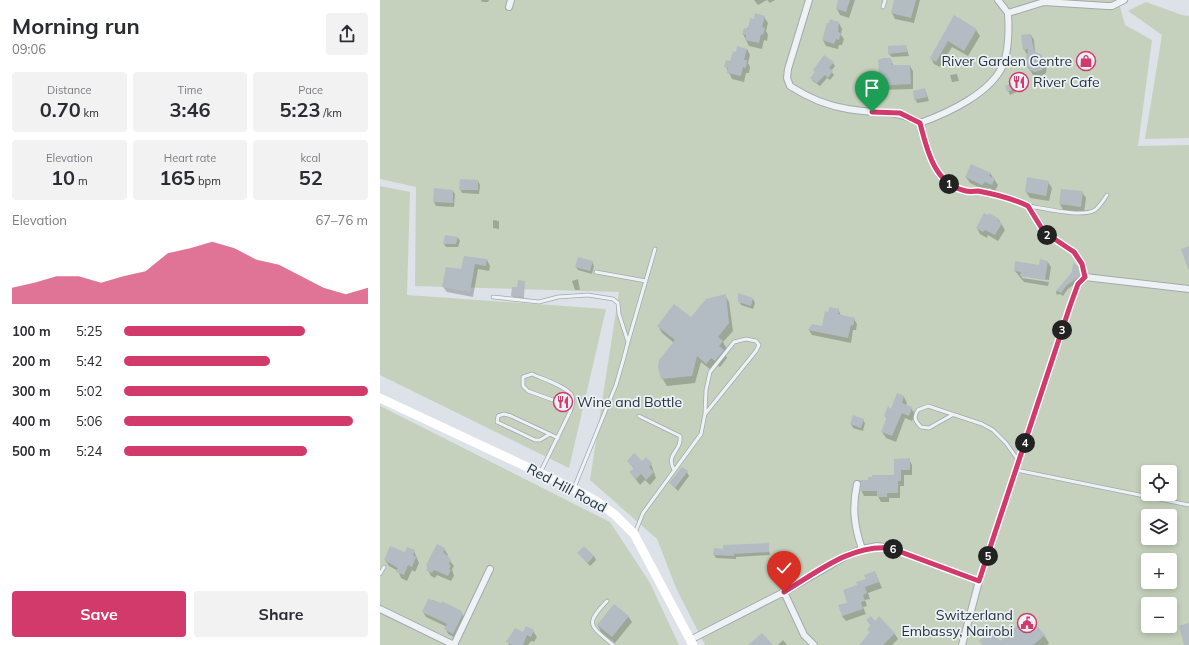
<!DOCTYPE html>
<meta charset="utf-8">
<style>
body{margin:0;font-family:Mulish,sans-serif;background:#f2f2f3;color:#2b2b33;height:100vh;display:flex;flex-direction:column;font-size:15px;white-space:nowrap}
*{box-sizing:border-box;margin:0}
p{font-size:13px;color:#7c7c81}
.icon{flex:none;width:22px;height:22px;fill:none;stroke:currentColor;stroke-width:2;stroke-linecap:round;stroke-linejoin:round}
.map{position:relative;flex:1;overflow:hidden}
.panel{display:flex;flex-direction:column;background:#fff;width:380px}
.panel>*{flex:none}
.buttons{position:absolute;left:761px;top:465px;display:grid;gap:8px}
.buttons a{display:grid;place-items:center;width:36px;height:36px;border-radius:4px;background:#fff;box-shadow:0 2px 6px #0003;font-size:20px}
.pin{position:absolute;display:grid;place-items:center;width:34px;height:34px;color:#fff;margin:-41px -17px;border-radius:50% 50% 50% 0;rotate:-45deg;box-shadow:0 0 4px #0007}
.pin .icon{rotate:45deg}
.km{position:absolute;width:20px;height:20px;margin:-10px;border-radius:50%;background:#222;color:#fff;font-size:11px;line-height:20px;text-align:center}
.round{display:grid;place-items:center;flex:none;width:42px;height:42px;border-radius:4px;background:#f2f2f3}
.headline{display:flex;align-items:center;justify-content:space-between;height:68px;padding:0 12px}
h1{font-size:22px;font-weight:700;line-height:30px}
.metrics{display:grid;grid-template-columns:repeat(3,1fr);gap:6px;height:68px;padding:4px 12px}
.metrics div{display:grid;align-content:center;border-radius:4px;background:#f2f2f3;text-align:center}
.metrics b{font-size:20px;font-weight:700}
.metrics small{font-size:11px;font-weight:400}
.metrics p{font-size:11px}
.chart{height:112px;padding:8px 12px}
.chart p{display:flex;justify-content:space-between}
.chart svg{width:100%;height:72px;margin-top:4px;fill:#d23a6c;opacity:.7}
.action{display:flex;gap:8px;margin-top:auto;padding:8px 12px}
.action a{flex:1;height:46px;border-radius:4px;background:#d23a6c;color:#fff;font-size:16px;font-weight:700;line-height:46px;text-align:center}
.action a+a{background:#f2f2f3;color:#2b2b33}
ul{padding:0 12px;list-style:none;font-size:13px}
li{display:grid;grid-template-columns:64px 48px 1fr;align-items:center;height:30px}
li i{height:10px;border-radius:5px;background:#d23a6c}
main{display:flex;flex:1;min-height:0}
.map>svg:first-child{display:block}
.green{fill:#c5d1bc;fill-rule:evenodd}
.shadow{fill:#0003}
.building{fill:#b3bcc3}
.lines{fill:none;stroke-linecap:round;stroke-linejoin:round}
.lane-casing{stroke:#a1aab1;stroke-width:4.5}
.street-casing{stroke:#a1aab1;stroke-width:8}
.lane{stroke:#eef2f5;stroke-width:3}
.street{stroke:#eef2f5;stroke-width:6}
.secondary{stroke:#fff;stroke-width:9}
.route-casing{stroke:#fff;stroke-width:8}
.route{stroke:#d23a6c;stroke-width:5}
.labels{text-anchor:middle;stroke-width:3.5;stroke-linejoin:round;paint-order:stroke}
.poi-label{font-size:14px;fill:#25323d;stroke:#ebf1f4;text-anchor:end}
.street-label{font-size:14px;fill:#25323d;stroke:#ebf1f4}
</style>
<main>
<section class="panel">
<div class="headline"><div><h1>Morning run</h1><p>09:06</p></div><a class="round"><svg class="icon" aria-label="share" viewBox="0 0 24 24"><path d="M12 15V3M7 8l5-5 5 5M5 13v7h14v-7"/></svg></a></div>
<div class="metrics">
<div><p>Distance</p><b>0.70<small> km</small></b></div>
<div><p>Time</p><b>3:46</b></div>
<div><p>Pace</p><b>5:23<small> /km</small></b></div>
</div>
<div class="metrics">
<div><p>Elevation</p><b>10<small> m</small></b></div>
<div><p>Heart rate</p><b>165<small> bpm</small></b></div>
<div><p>kcal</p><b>52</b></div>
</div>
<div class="chart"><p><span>Elevation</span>67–76 m</p>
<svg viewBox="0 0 160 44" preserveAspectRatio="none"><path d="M0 44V34L10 31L20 27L30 27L40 31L50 27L60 24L70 13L80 10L90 6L100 10L110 17L120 20L130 27L140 34L150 38L160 34V44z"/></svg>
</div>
<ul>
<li><b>100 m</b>5:25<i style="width:74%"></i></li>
<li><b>200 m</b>5:42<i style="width:60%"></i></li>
<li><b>300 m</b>5:02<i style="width:100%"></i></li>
<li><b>400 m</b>5:06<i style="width:94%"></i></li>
<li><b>500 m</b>5:24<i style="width:75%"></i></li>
</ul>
<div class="action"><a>Save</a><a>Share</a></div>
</section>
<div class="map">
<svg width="809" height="645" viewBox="0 0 809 645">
<rect width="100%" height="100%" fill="#dce2e7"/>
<path class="green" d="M 0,0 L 738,0 L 745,25 L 772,40 L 758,146 L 809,145 L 809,645 L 325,645 L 296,588 L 277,539 L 210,480 L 239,292 L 35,286 L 36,187 L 0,179 ZM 768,472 L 790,472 L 790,494 L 768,494 ZM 768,516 L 790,516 L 790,538 L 768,538 ZM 768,560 L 790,560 L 790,582 L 768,582 ZM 768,604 L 790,604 L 790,626 L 768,626 Z
M 766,2 L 802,15 L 809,16 L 809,138 L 765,139 L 782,35 L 748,11 Z
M 0,186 L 30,192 L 27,295 L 226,309 L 189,468 L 0,375 Z
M 0,406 L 230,522 L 270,583 L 299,645 L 0,645 Z"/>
<path class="shadow" d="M 101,0 L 109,0 L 108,2 L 102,2 Z
M 374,0 L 395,0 L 390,3 L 387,0 L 378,5 Z
M 459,0 L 475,0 L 469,18 L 460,15 L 457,9 Z
M 515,0 L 540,0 L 534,23 L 515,19 L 512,13 Z
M 384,17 L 388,23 L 386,31 L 388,35 L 387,41 L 384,40 L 382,49 L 369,46 L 363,34 L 374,20 Z
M 575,17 L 596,30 L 600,36 L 588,56 L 572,47 L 560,67 L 554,64 L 551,58 Z
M 459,23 L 462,29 L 461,35 L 464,39 L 462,45 L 459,45 L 458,49 L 446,46 L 443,40 Z
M 651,35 L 654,40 L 655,53 L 663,58 L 667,64 L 666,73 L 659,77 L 653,75 L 646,64 L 647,55 L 644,49 Z
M 526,46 L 529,56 L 512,57 L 509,54 Z
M 367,49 L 370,55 L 368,63 L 370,67 L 369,73 L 366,73 L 364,82 L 352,79 L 346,67 L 357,53 Z
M 510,59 L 514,66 L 530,66 L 533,71 L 533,89 L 499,90 L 496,85 Z
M 453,63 L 455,66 L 451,71 L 454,75 L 450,80 L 447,78 L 440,86 L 433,81 L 431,78 L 435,73 L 434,70 Z
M 577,74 L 579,81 L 572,82 L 570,75 Z
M 638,85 L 641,90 L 630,95 L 626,86 Z
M 545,89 L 549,101 L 537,103 L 535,99 Z
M 610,173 L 618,185 L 615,191 L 609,188 L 606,191 L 590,183 L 586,177 Z
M 98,181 L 100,185 L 99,194 L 82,193 L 80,189 Z
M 668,182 L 672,188 L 669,201 L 650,198 L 646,192 Z
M 73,191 L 75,194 L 74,207 L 56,206 L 54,202 Z
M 702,192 L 706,198 L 704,212 L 683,210 L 680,204 Z
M 609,215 L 619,220 L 625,230 L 618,241 L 608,235 L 607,238 L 600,234 L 597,228 Z
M 113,220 L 119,221 L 119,229 L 113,228 Z
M 66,236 L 78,238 L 80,241 L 78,247 L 66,247 L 64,244 Z
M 84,257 L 107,260 L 110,266 L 109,271 L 98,269 L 93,297 L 67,292 L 63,287 L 82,271 Z
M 667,261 L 671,267 L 669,280 L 642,276 L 642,278 L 669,282 L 668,286 L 644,282 L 635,271 L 660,266 Z
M 212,262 L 214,266 L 212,274 L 198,270 L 196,267 Z
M 697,267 L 701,279 L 688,289 L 683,296 L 680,294 L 677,295 L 676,292 Z
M 198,279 L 200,290 L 195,290 L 192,281 Z
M 144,282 L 144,299 L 133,297 L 132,296 Z
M 345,295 L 349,302 L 353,331 L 343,342 L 347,349 L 344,352 L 347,358 L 340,367 L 335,364 L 331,370 L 321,362 L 315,383 L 287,386 L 282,378 L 294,343 L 282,333 L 278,326 L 311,318 Z
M 373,299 L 375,303 L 373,309 L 361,305 L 359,301 Z
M 458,309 L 461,316 L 474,319 L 477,324 L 476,330 L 473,330 L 471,343 L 432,335 L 429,330 L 432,325 L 443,327 Z
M 517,395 L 524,397 L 527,403 L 526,406 L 531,408 L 535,414 L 532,421 L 525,418 L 516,442 L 506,438 L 502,432 L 507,419 L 505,416 L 512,410 Z
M 483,420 L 485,423 L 483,431 L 473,428 L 471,424 Z
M 529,459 L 532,465 L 532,475 L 524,475 L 524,486 L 520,486 L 520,498 L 509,498 L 509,502 L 501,502 L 498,496 L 484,496 L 481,490 L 489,481 L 515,476 Z
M 248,461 L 271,464 L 276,478 L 270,485 L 265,480 L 260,485 L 250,472 L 254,469 Z
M 307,472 L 309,476 L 298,491 L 290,483 Z
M 388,544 L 390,555 L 356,557 L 356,559 L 336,558 L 334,555 L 344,550 Z
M 64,549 L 68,555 L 67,557 L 74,566 L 72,569 L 74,576 L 71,581 L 57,575 L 55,578 L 51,576 L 48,570 L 47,565 Z
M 34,551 L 39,563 L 35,572 L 32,570 L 27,581 L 21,578 L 18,571 L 9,566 L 5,560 Z
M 198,553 L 214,556 L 216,560 L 210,566 Z
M 495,572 L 502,588 L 488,593 L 490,599 L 485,600 L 487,606 L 483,607 L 486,614 L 466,621 L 462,616 L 478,586 Z
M 53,600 L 81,612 L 86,620 L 76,638 L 68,634 L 66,629 L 67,627 L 46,617 L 43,612 Z
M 248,616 L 252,622 L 235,643 L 221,632 L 218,626 Z
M 488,620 L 495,622 L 514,633 L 518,639 L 512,645 L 480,645 L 491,634 L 488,629 L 491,626 Z
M 153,631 L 157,637 L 154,642 L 151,641 L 148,645 L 129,645 L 128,642 L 144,633 Z
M 664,635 L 669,643 L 667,645 L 603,645 L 601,641 L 620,642 Z
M 403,640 L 407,645 L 398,645 Z"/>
<path class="building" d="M 458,0 L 470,0 L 466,12 L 456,9 Z
M 514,0 L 536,0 L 531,18 L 511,13 Z
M 375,13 L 385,16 L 382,27 L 385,28 L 383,35 L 381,34 L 379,43 L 365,40 L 366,35 L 362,34 L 364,28 L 368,29 L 370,18 L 374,19 Z
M 574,15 L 597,29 L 584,51 L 568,41 L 556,62 L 550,58 Z
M 450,19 L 459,22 L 458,32 L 461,33 L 459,40 L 456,39 L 454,44 L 442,40 L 447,23 L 449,23 Z
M 651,34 L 654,51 L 662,55 L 665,61 L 662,70 L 655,72 L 649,70 L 645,65 L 648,49 L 643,50 L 641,35 Z
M 526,45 L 527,52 L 508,54 L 508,46 Z
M 357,46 L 367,49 L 364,60 L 367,60 L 366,68 L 363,67 L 361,76 L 347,73 L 348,68 L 344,67 L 346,60 L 350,61 L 353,51 L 356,52 Z
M 444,55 L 454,62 L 449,68 L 453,71 L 448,78 L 445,75 L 437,83 L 430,78 L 435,72 L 433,70 Z
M 503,58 L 511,58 L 512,65 L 530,65 L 531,84 L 495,86 L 494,75 L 499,75 L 498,60 Z
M 637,80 L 639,86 L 627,92 L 625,86 Z
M 545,88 L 547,97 L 534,100 L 533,91 Z
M 591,164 L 611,173 L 609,176 L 615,178 L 612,185 L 605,182 L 602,185 L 585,177 Z
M 647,177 L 669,181 L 666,196 L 645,192 Z
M 80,179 L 98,180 L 98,190 L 79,190 Z
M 54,188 L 73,190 L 73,203 L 53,202 Z
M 681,189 L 703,191 L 701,207 L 679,204 Z
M 604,213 L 608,215 L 609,213 L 619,219 L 618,221 L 622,223 L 615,235 L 605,230 L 603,232 L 596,228 Z
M 65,235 L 78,237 L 76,244 L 63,244 Z
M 809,246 L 809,269 L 808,269 L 801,249 Z
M 84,256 L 107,259 L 106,266 L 95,264 L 90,292 L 62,287 L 66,267 L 81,269 Z
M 198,257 L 213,261 L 210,271 L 195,267 Z
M 660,259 L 668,261 L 665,280 L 640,276 L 641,272 L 634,271 L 635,261 L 659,265 Z
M 693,263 L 698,266 L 700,276 L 687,285 L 681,293 L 677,291 L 675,292 L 692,272 Z
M 138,280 L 145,281 L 144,297 L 131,296 L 132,287 L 137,287 Z
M 358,293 L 373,298 L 371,306 L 358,302 Z
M 346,294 L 349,323 L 338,337 L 343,341 L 339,346 L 344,350 L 335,361 L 331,358 L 326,364 L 317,356 L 312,376 L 281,379 L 278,367 L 279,360 L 295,340 L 277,326 L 294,304 L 311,317 L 326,299 Z
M 449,307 L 459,309 L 458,314 L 475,318 L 473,326 L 471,325 L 468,338 L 428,330 L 432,324 L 442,326 L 445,311 L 448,312 Z
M 517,393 L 524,396 L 522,403 L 532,407 L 529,416 L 522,413 L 512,436 L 501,432 L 507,417 L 504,416 L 508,406 L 511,409 Z
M 473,415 L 484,419 L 481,428 L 470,424 Z
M 254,453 L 262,461 L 266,457 L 272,463 L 269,467 L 274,472 L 266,480 L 261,474 L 256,479 L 249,472 L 254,468 L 247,461 Z
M 530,458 L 530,470 L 521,470 L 521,481 L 518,481 L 518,493 L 507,493 L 507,497 L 497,497 L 497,491 L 480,491 L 481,483 L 479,480 L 488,480 L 488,477 L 492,477 L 492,475 L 514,475 L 514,459 Z
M 302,467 L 308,471 L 295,488 L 289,483 Z
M 389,543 L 389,552 L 354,554 L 354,556 L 333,555 L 334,548 L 343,549 L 343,545 Z
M 57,544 L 65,548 L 63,552 L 71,559 L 69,564 L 71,566 L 69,569 L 71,570 L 68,576 L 54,570 L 52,573 L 46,570 L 48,566 L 46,565 Z
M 10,546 L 25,552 L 27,547 L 35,550 L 33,555 L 36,557 L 32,567 L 28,565 L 24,575 L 16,572 L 18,568 L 4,560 Z
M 204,546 L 214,556 L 208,563 L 197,553 Z
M 495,571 L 499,582 L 485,587 L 487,593 L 483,595 L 485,601 L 481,602 L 483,609 L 462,616 L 458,605 L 467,603 L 463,590 L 477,585 L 476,582 L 486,579 L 484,575 Z
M 48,599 L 62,603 L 62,601 L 82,611 L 81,613 L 83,614 L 73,634 L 64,629 L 67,624 L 42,612 Z
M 234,604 L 249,616 L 232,637 L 217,625 Z
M 491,616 L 495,621 L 499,616 L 515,633 L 503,645 L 479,645 L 490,632 L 487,629 L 491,625 L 486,620 Z
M 648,616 L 665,635 L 653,645 L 603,645 L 599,641 L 611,631 L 620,641 Z
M 809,623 L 809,645 L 804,645 L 799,626 Z
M 146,626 L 154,630 L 151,637 L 147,635 L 143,645 L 132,645 L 126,642 L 135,628 L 143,632 Z
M 382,633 L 393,645 L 368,645 Z"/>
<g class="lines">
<defs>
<path id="lane" d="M 503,7 L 505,0
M 648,206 C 664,208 701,218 715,210 C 720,206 723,201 727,195
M 216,272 L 266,281
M 113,297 L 159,302 L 178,297 L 208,295 L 233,299 L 238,303 L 239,314 L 248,342 L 243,361 L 236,385 L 194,488
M 248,342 L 275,249
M 572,415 L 549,428 L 541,427 C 535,421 533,417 538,410 L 548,406 L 602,424 L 613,430 L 626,443 L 638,460
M 259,416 L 300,436 C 302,452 285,453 294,470
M 170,434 L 160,440 L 155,440 L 117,422 L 118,416 L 124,414 L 131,416 L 178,438
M 636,470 L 809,505
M 161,471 L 189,414 C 192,408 194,402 192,396 C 189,387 160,378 152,374 L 143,377 L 143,386 L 148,391 L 192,407
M 255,533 L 263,513 L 321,434 L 325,414 L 376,351 L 379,345 L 376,341 L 366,339 L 354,342 L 330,372 L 326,390 L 325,414
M 0,574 L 4,567
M 227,601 C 204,625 210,625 233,645"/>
<path id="street" d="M 429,0 L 408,69 L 407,78 L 410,86 C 427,97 448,106 468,109 C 493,114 518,109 540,123 C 547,150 554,184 585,191 C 590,192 594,191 598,191 C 614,194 634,199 648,206 L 664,232 L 694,252 L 702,264 L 705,277 L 698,284 L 690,306 L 599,581 L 582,645
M 618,0 L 628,13
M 129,7 L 131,0
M 540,123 C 568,113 611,93 623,65 C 629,50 629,29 628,13 L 664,2 L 727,6 L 732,6 L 744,0
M 705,277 L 809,289
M 477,484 C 472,507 474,526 482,549
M 404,592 L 424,635 L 434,645
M 0,609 L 74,645
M 310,640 L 404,592 L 468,555 L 482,549 L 497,546 L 510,548 L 599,581
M 74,645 L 110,569"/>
</defs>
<use href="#lane" class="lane-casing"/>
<use href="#street" class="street-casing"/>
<use href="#lane" class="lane"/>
<use href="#street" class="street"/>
<path class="secondary" d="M 0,398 L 194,489 L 218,502 L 235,515 L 254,534 L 313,645"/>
</g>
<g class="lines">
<defs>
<path id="route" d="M 404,592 C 436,573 471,544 510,548 L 599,581 L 690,306 L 698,284 L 705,277 L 702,264 L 694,252 L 664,232 L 648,206 C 634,199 614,194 598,191 C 594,191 590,192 586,191 C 554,184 547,150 540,123 L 520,113 L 492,112"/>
</defs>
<use href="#route" class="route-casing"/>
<use href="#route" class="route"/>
</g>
<defs>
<symbol id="shop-ring" viewBox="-11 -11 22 22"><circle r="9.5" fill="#ebf1f4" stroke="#d23a6c" stroke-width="1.5"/><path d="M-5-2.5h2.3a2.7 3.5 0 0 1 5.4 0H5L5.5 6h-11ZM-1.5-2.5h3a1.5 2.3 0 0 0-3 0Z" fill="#d23a6c"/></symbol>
<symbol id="restaurant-ring" viewBox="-11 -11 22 22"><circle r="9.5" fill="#ebf1f4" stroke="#d23a6c" stroke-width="1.5"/><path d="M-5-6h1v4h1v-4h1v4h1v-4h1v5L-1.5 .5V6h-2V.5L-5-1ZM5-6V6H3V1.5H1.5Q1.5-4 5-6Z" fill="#d23a6c"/></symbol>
<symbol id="civic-ring" viewBox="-11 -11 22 22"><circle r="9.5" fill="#ebf1f4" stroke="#d23a6c" stroke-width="1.5"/><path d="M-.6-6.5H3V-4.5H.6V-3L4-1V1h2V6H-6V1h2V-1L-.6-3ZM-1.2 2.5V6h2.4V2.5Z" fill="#d23a6c"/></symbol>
</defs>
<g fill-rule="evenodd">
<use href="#shop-ring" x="695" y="50" width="22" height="22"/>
<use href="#restaurant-ring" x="628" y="71" width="22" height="22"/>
<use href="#restaurant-ring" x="172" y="391" width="22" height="22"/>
<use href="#civic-ring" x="636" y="612" width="22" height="22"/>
</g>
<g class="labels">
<g class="poi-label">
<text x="692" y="66">River Garden Centre</text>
<text x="653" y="87" text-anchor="start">River Cafe</text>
<text x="197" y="407" text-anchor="start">Wine and Bottle</text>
<text x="633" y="620">Switzerland<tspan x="633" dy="16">Embassy, Nairobi</tspan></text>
</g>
<g class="street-label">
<text transform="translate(187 488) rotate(28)" y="5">Red Hill Road</text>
</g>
</g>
</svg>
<div class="buttons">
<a><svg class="icon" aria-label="locate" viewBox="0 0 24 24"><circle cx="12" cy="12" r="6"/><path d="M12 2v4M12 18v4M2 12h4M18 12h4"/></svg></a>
<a><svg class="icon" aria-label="layers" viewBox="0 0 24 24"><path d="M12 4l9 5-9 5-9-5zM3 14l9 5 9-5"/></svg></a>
<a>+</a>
<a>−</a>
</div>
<div class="pin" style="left:492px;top:112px;background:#1e9e55"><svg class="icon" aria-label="arrive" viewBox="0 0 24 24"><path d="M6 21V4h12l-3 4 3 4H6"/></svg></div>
<div class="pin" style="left:404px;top:592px;background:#d93025"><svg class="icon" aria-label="check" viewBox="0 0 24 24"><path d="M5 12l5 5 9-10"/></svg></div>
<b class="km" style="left:569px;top:184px">1</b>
<b class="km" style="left:667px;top:235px">2</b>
<b class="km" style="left:682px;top:330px">3</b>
<b class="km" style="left:645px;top:443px">4</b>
<b class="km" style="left:608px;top:556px">5</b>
<b class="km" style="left:513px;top:549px">6</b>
</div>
</main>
